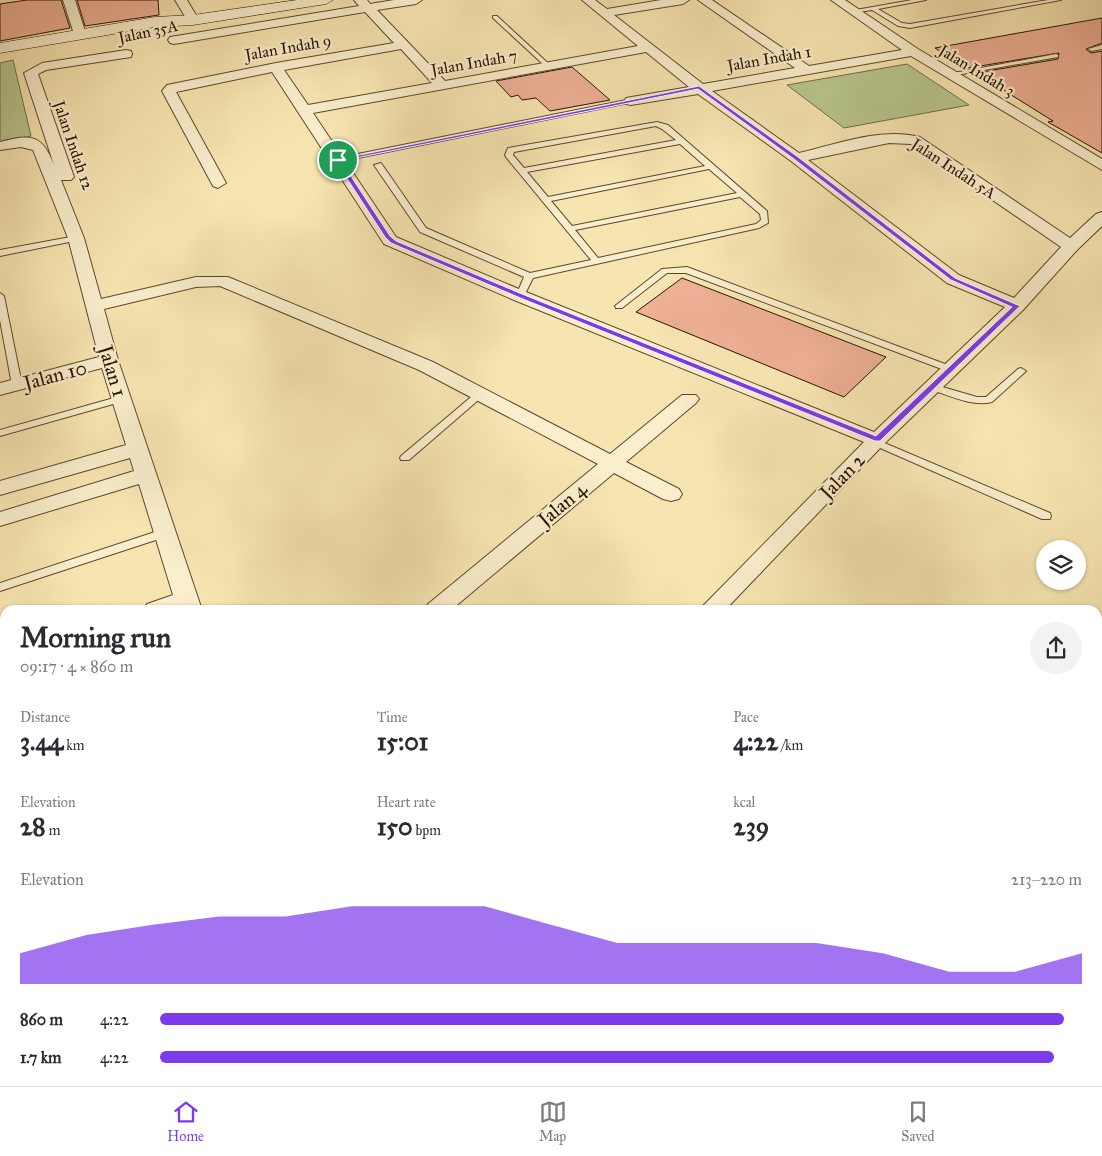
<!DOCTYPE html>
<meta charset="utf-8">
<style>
body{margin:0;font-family:"IM FELL Great Primer",serif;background:#f2f2f3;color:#2b2b33;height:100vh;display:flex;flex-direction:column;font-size:19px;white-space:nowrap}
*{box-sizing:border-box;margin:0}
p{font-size:16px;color:#7c7c81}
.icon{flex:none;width:28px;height:28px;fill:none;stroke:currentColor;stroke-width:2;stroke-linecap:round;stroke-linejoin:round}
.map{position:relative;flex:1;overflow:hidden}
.details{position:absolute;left:0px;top:605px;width:1102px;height:481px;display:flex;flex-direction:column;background:#fff;border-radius:15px 15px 0 0;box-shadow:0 1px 4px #0004}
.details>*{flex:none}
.tools{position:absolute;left:1036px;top:540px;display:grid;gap:10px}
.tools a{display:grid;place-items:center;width:50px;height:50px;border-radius:50%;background:#fff;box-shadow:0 1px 4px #0004;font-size:25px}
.pin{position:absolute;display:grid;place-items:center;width:42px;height:42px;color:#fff;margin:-21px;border:2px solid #fff;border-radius:50%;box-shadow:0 1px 5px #0007}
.round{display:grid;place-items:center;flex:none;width:52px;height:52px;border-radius:26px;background:#f2f2f3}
.overview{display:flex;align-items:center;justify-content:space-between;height:85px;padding:0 20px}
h1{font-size:28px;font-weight:700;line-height:38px}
.figures{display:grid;grid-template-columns:repeat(3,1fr);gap:8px;height:85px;padding:5px 20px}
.figures div{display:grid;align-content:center}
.figures b{font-size:25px;font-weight:700}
.figures small{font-size:14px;font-weight:400}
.figures p{font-size:14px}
.chart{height:140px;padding:10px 20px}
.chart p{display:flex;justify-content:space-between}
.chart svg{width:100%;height:90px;margin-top:5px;fill:#7c3aed;opacity:.7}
ul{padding:0 20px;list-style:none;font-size:16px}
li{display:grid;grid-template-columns:80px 60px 1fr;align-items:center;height:38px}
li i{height:12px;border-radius:6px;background:#7c3aed}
.tab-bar{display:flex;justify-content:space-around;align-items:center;height:70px;border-top:1px solid #e1e1e2;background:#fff;font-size:14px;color:#7c7c81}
.tab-bar a{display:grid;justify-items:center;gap:2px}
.tab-bar .selected{color:#7c3aed}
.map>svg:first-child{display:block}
.green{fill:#b8c68f;stroke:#716d48}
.building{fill:#eeb096;stroke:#2a1400}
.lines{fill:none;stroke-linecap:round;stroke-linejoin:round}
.lane-casing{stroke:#5d482c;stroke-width:2}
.street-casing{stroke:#5d482c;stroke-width:2}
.secondary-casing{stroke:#2a1400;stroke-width:1}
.lane{fill:#faeecc;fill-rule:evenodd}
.street{fill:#faeecc;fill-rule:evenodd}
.secondary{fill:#faeecc;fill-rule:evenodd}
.route{fill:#7c3aed;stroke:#fff;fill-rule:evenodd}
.labels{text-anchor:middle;stroke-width:4.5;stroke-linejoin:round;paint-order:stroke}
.far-street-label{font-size:16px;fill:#2a1400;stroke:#faeecc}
.street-label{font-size:20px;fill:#2a1400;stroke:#faeecc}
</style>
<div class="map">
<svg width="1102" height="1086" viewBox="0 0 1102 1086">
<rect width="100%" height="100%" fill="#f7e5b1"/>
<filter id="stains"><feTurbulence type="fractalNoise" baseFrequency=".004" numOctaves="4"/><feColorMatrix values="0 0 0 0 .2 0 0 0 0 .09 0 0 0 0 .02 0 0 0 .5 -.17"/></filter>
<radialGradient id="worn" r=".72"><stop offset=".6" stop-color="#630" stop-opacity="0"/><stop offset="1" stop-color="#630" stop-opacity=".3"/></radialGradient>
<path class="green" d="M 13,60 L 31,136 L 0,142 L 0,63 Z
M 907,64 L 969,105 L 844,128 L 787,85 Z"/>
<path class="building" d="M 27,0 L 61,0 L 70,28 L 0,41 L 0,4 Z
M 77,0 L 158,0 L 159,15 L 85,26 Z
M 1102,18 L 1102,43 L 1086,49 L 1091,53 L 1102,51 L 1102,153 L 1048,122 L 1053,121 L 976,73 L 1058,59 L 1059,53 L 968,68 L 935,48 Z
M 572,67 L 610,100 L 550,111 L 536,98 L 522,100 L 518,95 L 511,97 L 496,81 Z
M 682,278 L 886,357 L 844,397 L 636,312 Z"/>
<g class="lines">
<defs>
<path id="lane" d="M 912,0 L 926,0 L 878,9 L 902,23 L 910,24 L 1048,0 L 1061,0 L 910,28 L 898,26 L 872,10 L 853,13 L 850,11 Z
M 493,16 L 497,16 L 550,65 L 550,67 L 546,67 L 493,18 Z
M 1102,45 L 1102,49 L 1091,51 L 1088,49 Z
M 1056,54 L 1058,55 L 1058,57 L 951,76 L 948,74 Z
M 631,99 L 633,100 L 633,102 L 338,162 L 334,160 L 338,158 Z
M 657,122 L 668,125 L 767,211 L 768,223 L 759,228 L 533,278 L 524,296 L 520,299 L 516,296 L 524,277 L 420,232 L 374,165 L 381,163 L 426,228 L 530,273 L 591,260 L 506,157 L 505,155 L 508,148 ZM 656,126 L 662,129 L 676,140 L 524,168 L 513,155 L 514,152 ZM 680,144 L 705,166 L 548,197 L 527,172 ZM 709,169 L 737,193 L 572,226 L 551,201 ZM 740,197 L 760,214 L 761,220 L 756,224 L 598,258 L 575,230 Z
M 76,236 L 80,238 L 79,240 L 0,256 L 0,250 Z
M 687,267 L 953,367 L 955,369 L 953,371 L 947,371 L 686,273 L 667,273 L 622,308 L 616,308 L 615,306 L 662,269 Z
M 0,293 L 4,296 L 22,385 L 17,388 L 12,385 L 0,320 Z
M 1021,368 L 1026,371 L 1024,373 L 992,402 C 972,407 948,395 929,389 L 927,387 L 932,384 L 977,397 L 986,397 L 1018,369 Z
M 480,391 L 485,394 L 483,396 L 409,460 L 401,460 L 400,458 L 401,456 L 477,392 Z
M 121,396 L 124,397 L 126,399 L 124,401 L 0,436 L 0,430 Z
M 875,439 L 1050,513 L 1051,516 L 1050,519 L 1042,519 L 871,444 L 870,442 L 871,440 Z
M 164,529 L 168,530 L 170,533 L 168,536 L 0,591 L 0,583 Z
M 1098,779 L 1102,781 L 1102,793 L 1098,791 Z
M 1098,941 L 1102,943 L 1102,973 L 1098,974 Z
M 0,980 L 5,982 L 5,999 L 0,997 Z
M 37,1081 L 56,1081 L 54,1086 L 35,1086 Z
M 87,1081 L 106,1081 L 108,1086 L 89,1086 Z
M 1024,1081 L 1045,1081 L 1047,1086 L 1026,1086 Z"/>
<path id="street" d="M 63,0 L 75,0 L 86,34 L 84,37 L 80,38 L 74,34 Z
M 175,0 L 187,0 L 199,20 L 197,23 L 189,23 Z
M 354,0 L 367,0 L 370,4 L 394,0 L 422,0 L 416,4 L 377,10 L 445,81 L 638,46 L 582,0 L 595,0 L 607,9 L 661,0 L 689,0 L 683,4 L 614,15 L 703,84 L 795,68 L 698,0 L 712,0 L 809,66 L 902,50 L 831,0 L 845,0 L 918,49 L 1102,159 L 1102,170 L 911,56 L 712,91 L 799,153 C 837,144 881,127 920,137 L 1070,238 L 1096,214 L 1102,212 L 1102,226 L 1077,250 L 1023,310 L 884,444 L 725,610 L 699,610 L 864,442 L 514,300 L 384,244 L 272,72 L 176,92 L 226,183 L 218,188 L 213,186 L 162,91 L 167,85 L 276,63 L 394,43 L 365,12 L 174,44 L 170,43 L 168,40 L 170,37 L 359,6 ZM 401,49 L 432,83 L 308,105 L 284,70 ZM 646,52 L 689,87 L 626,98 L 624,101 L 626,104 L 631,105 L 698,94 L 791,161 L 947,283 L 1005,307 L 874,432 L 526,292 L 396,237 L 313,113 ZM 889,143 L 911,144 L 1061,247 L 1014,298 L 959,275 L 808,160 Z
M 126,50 L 131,51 L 132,54 L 131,57 L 46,70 L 38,74 L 74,177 L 71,180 L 61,180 L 84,238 L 101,299 L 196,277 L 228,277 L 433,362 L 610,454 L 682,395 L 696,395 L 699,399 L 696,403 L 626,462 L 679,489 L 682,494 L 679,499 L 671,501 L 663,499 L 614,473 L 451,610 L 424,610 L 428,604 L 598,464 L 419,370 L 220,286 L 196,287 L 104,309 L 118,360 L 202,610 L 143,610 L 147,604 L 173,595 L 139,484 L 0,526 L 0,512 L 134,471 L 130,458 L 0,495 L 0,481 L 126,445 L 102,368 L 0,395 L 0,383 L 99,357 L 68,238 L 33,150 L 21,147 L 0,150 L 0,142 C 31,134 42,134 54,165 L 24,73 L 42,63 Z
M 5,652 L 5,670 L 0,671 L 0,653 Z
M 0,742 L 5,744 L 5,771 L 0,769 Z
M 5,957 L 5,987 L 0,989 L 0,959 Z
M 235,1081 L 270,1081 L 268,1086 L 233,1086 Z"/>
<path id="secondary" d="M 297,0 L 333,0 L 326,4 L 193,25 L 155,27 L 0,53 L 0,43 L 155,17 L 193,15 Z"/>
</defs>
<use href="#lane" class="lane-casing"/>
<use href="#street" class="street-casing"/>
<use href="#secondary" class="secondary-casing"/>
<use href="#lane" class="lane"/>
<use href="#street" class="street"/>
<use href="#secondary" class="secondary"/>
</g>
<path class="route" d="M 699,86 L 798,157 L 955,278 L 1020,306 L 880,441 L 875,441 L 518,297 L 391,243 L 385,237 L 335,160 ZM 698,89 L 794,159 L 951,280 L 1012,307 L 876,436 L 522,294 L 396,241 L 390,236 L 341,161 Z"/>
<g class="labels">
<g class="far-street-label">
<text transform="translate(148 31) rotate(-12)" y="6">Jalan 35A</text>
<text transform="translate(288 47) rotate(-10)" y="6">Jalan Indah 9</text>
<text transform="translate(769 58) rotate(-10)" y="6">Jalan Indah 1</text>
<text transform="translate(474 62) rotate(-10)" y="6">Jalan Indah 7</text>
<text transform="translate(977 70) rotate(31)" y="6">Jalan Indah 3</text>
<text transform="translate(74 145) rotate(71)" y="6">Jalan Indah 12</text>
<text transform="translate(954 168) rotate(33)" y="6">Jalan Indah 5A</text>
</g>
<g class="street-label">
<text transform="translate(113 371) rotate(73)" y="7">Jalan 1</text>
<text transform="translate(55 375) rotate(-15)" y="7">Jalan 10</text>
<text transform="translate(842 476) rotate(-46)" y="7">Jalan 2</text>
<text transform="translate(562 504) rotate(-40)" y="7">Jalan 4</text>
</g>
</g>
<rect width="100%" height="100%" filter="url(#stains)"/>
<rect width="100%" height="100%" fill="url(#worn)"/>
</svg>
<div class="tools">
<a><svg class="icon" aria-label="layers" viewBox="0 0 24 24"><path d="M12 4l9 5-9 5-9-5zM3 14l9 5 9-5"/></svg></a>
</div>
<div class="pin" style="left:338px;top:160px;background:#1e9e55"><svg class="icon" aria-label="arrive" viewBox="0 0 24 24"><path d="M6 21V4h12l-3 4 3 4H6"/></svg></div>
<section class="details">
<div class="overview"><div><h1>Morning run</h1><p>09:17 · 4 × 860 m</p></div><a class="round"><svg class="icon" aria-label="share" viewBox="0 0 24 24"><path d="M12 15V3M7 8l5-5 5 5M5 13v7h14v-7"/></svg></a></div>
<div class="figures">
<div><p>Distance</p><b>3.44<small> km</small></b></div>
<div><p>Time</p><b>15:01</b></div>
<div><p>Pace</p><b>4:22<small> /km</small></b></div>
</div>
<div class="figures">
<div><p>Elevation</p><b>28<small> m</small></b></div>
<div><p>Heart rate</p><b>150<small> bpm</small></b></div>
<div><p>kcal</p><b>239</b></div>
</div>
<div class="chart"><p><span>Elevation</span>213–220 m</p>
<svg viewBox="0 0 160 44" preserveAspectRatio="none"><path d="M0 44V29L10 20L20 15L30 11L40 11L50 6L60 6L70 6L80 15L90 24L100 24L110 24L120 24L130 29L140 38L150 38L160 29V44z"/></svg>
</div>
<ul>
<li><b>860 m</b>4:22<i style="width:98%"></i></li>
<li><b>1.7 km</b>4:22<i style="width:97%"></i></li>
</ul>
</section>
</div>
<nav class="tab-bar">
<a class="selected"><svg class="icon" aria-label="home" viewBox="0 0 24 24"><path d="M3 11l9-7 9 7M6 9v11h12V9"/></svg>Home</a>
<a><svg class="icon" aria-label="map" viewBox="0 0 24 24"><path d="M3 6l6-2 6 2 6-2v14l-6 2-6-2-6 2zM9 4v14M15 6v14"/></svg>Map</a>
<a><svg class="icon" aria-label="saved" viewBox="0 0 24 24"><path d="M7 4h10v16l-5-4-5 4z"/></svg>Saved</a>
</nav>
